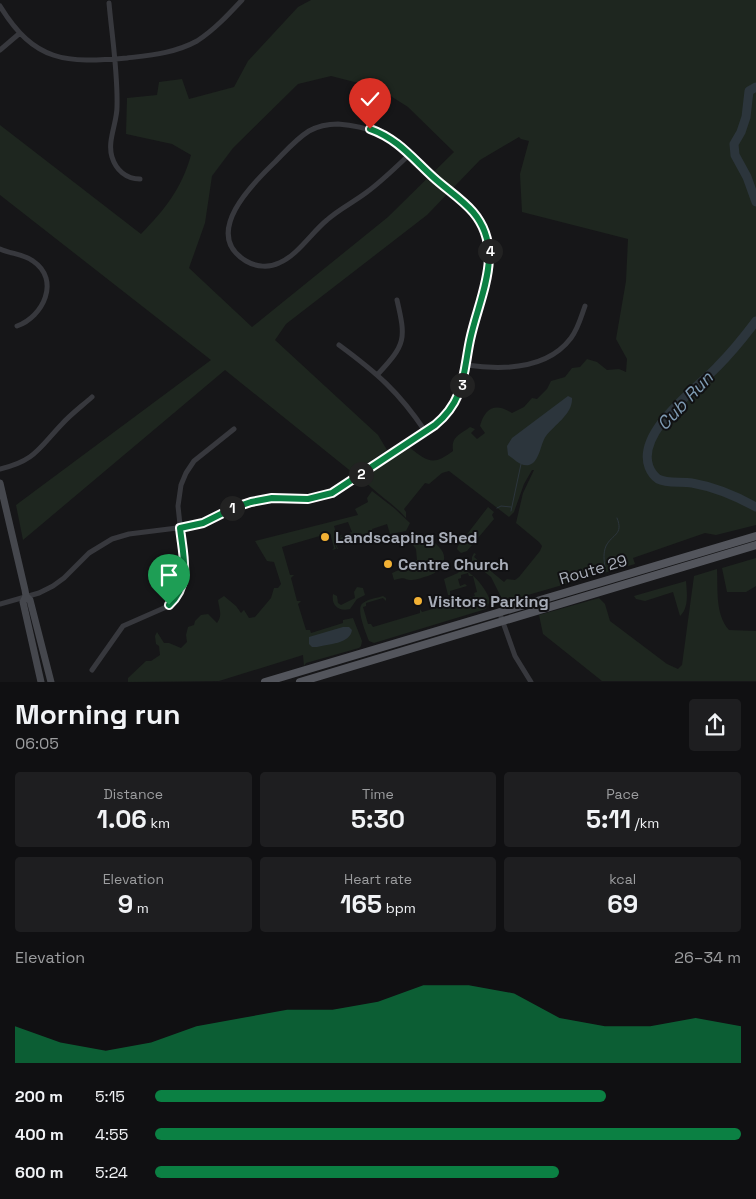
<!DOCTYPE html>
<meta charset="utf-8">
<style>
body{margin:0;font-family:"Space Grotesk",sans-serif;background:#1e1e20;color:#f1f3f6;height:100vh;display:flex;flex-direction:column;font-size:19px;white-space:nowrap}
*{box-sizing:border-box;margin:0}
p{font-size:16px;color:#9c9d9f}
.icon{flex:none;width:28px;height:28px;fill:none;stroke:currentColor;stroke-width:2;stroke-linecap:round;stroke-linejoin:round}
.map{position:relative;height:682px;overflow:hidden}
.drawer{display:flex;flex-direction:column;background:#101012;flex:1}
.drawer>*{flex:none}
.pin{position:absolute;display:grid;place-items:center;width:42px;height:42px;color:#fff;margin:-51px -21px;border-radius:50% 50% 50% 0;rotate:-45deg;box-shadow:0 0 5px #0007}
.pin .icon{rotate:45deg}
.km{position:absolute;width:25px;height:25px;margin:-12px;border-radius:50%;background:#222;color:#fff;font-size:14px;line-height:25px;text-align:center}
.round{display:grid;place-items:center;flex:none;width:52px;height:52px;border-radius:5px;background:#1e1e20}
.headline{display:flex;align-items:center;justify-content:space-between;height:85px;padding:0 15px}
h1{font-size:28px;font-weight:700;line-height:38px}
.figures{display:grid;grid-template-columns:repeat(3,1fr);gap:8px;height:85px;padding:5px 15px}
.figures div{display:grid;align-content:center;border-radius:5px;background:#1e1e20;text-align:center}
.figures b{font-size:25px;font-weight:700}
.figures small{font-size:14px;font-weight:400}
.figures p{font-size:14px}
.chart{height:140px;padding:10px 15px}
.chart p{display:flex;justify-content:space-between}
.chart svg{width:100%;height:90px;margin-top:5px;fill:#0b8043;opacity:.7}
ul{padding:0 15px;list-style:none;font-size:16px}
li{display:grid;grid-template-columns:80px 60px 1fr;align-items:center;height:38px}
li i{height:12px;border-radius:6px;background:#0b8043}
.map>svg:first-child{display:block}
.green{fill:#1e261f;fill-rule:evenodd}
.water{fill:#2c353c}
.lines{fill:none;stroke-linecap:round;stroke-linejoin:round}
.stream{stroke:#2c353c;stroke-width:1}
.river{stroke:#2c353c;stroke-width:9}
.street{stroke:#37383d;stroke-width:5}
.secondary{stroke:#45474d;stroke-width:7}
.primary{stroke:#53555c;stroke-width:8}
.route-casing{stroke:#fff;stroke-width:10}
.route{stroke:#0b8043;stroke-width:6}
.poi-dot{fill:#f2b134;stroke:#111113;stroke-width:2}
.labels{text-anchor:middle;stroke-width:4;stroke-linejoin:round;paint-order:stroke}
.poi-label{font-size:16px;font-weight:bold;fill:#a8adb8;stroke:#111113;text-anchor:start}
.street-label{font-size:16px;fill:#a8adb8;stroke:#111113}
.water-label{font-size:18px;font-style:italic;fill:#7f9bb3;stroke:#111113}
</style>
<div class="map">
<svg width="756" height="682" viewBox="0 0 756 682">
<rect width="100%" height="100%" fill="#161618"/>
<path class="green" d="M 311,0 L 756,0 L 756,525 L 716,535 L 705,533 L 633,558 L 635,564 L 507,601 L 507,599 L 504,600 L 501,597 L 491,577 L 472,562 L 472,557 L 474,553 L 476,554 L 474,557 L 504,582 L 507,579 L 515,580 L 519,577 L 540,551 L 542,546 L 539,542 L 516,523 L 523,493 L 534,470 L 532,470 L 524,484 L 514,512 L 509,517 L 449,471 L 442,473 L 429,484 L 425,483 L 404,509 L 406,512 L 406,518 C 393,503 376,494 363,479 L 363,477 L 409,447 C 428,462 433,466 453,451 C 451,436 460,435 470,427 L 475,429 L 471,433 L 477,439 L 485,433 L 480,426 C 485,408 495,402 512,413 L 524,407 L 532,398 L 537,399 L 547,389 L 551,381 L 565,377 L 572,368 L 580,367 L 587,359 L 597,362 L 607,370 L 619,369 L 626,372 L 627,359 L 616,339 L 626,281 L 628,239 L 522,212 L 520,174 L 529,141 L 521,139 L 519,137 L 480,160 L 427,215 L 286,324 L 275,340 L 378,435 L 387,450 L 353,473 L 225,370 L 23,540 L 16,505 L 211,360 L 0,195 L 0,125 L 141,234 C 165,209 181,190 191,155 L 172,144 L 126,134 L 127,98 L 157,95 L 159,82 L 182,79 L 189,99 L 234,87 L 248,61 L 298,7 ZM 331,76 L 378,88 L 408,107 L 454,152 L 388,217 L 252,327 L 189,268 L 205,223 L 212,176 L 233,148 L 298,84 Z
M 372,491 L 394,508 L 410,523 L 406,531 L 390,534 L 387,524 L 372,529 L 373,532 L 344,540 L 343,535 L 352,532 L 348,522 L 334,526 L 337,536 L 342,535 L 340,538 L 343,537 L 343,539 L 339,540 L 336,544 L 338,549 L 337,549 L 335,544 L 337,538 L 334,543 L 336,549 L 332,550 L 334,548 L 330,533 L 282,547 L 290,575 L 294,575 L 291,578 L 297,601 L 301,601 L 298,604 L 306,630 L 310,630 L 311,633 L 343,623 L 343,620 L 353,618 L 362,641 L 361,646 L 359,648 L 306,663 L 304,666 L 303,655 L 219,681 L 128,682 L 128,678 L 146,661 L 151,661 L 160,655 L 159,646 L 156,644 L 155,636 L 157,632 L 164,643 L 169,643 L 181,648 L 187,642 L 186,635 L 188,627 L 194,625 L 195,621 L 201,615 L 208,614 L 217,623 C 223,615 219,609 218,600 L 224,596 L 236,606 L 241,613 L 244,610 L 249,618 L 255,617 L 271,598 L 274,588 L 278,588 L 281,584 L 274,562 L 267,561 L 255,541 L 358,515 L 355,509 L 368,502 L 367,498 Z
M 488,507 L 494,512 L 492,515 L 494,519 L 467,551 L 461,553 L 457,549 L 458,546 Z
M 424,534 C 429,538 435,542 439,547 C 451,559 440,572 428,576 C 423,577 417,580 412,580 C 403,580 407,576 394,580 L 392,573 L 406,567 L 409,563 L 417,560 L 416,549 L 413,545 Z
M 756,558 L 756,586 L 746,592 L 727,592 L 722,568 Z
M 461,569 C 472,571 487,589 490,601 L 486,609 L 374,643 L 369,641 C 366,633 355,608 363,603 C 368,599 377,598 383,596 L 386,598 L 386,601 L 383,598 L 366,603 L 366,606 L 363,607 L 368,624 L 371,624 L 373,627 L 420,613 L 420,609 L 422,612 L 447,605 L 448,601 L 450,604 L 475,596 L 474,593 L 477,592 L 473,576 L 469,576 L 468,573 L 461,575 L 461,578 L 458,579 L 460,586 L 465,584 L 467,586 L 450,591 L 450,595 L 448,595 L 444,579 L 458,573 Z
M 717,569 C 718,590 715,614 729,630 L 756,631 L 756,681 L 602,681 L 543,634 L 539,615 L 599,598 L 605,604 L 610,621 L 667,664 L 678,669 L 682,665 L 694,576 Z
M 686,581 C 687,593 689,608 680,616 L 673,592 L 645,601 L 636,599 L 634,596 Z
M 357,587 L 363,588 L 365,595 L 357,599 L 350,609 C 338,612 331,605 333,594 L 337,596 L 338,603 L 341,605 L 355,598 L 354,592 Z"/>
<path class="water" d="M 568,396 L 572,398 C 573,414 554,425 546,436 C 540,444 540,462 529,465 C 521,467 514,459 508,455 L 507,446 L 512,438 Z
M 343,627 L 349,627 L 352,630 C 350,644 328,644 317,647 L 312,647 L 309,644 L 309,637 Z"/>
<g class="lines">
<path class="stream" d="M 497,508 L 501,506 L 511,507
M 511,511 L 521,464
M 601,568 L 605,567 C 604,560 603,553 606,546 C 612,534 624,535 617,518"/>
<path class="river" d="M 756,87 L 749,91 L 746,117 L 741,132 L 734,144 L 735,155 L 747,177 L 756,202
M 756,321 C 744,337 731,353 717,367 C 696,389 636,432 649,467 C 651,472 654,476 658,479 C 667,484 682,481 692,483 C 715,487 736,496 756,507"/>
<path class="street" d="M 109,3 C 112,37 118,73 117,107 C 117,123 107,141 112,157 C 116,170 126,179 140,179
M 0,6 C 35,63 66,63 127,58 C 152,55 175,53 197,41 C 214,30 228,15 242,0
M 0,50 L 20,33
M 338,124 C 366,126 390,134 410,154 C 396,167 382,181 367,192 C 354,202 339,209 327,220 C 312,232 297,256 279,263 C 269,268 256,267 246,261 C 201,234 253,183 275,162 C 286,151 296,139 309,131 C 318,126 328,124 338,124 Z
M 0,249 C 11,254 24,254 33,261 C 61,280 43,317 17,326
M 339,345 C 377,373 399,392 425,431
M 466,365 C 501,370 547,370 571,338 C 578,329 581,317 585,306
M 378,374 C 406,344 406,339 397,300
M 0,469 C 35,461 39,448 62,424 C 71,414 82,406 92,397
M 0,604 L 39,593 L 53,586 L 64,578 L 89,553 L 112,539 L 129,534 L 193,526 L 203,523 L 233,508 L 251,501 L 271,498 L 308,499 L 332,493 L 435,425 L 453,405 L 462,388 L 473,329 L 489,273 L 490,256 L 486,233 L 473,212 L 435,179 L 410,154
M 499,611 L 515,656 L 531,682
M 92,670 L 123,626 L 164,608 L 174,600 L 180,593 L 183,585 L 185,572 L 178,506 L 181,485 L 186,473 L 194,461 L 234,429"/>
<path class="secondary" d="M 0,483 L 25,590 L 26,596 L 23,602 L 41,682
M 26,596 L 30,600 L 51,682"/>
<path class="primary" d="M 265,682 L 756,536
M 300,682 L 756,545"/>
</g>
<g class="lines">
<defs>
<path id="route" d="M 169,605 C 192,584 183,556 180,528 L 203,523 L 233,508 L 251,502 L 272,498 L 308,499 L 332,493 L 435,425 C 465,400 463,374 470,340 C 479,297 506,251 473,212 C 462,199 446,189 433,177 C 412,158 398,139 370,129"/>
</defs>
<use href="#route" class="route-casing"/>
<use href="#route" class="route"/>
</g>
<g class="poi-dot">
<circle cx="325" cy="537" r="5"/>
<circle cx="388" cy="564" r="5"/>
<circle cx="418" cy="601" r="5"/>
</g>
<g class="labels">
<g class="poi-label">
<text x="335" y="543">Landscaping Shed</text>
<text x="398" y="570">Centre Church</text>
<text x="428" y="607">Visitors Parking</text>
</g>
<g class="street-label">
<text transform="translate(593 569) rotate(-16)" y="6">Route 29</text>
</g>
<g class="water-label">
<text transform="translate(685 401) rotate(-47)" y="6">Cub Run</text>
</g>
</g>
</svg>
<div class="pin" style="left:169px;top:605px;background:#1e9e55"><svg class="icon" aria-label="arrive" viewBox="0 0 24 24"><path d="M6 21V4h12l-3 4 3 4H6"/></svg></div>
<div class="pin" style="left:370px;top:129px;background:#d93025"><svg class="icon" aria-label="check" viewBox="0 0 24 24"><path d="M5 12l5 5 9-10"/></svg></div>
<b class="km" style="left:232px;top:508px">1</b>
<b class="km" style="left:361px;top:474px">2</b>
<b class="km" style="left:462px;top:385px">3</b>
<b class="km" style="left:490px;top:251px">4</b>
</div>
<section class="drawer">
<div class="headline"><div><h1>Morning run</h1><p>06:05</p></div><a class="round"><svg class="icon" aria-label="share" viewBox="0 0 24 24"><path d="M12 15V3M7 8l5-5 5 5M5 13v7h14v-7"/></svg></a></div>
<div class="figures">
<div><p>Distance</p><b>1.06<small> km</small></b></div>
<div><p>Time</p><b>5:30</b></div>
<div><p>Pace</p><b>5:11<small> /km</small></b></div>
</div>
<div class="figures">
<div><p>Elevation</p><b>9<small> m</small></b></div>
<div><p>Heart rate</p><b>165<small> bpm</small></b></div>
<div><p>kcal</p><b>69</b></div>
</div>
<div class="chart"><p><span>Elevation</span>26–34 m</p>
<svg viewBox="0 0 160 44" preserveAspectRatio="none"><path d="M0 44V26L10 34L20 38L30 34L40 26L50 22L60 18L70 18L80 14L90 6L100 6L110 10L120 22L130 26L140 26L150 22L160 26V44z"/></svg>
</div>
<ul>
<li><b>200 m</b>5:15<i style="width:77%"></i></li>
<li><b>400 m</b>4:55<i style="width:100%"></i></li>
<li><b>600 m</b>5:24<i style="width:69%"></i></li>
</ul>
</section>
